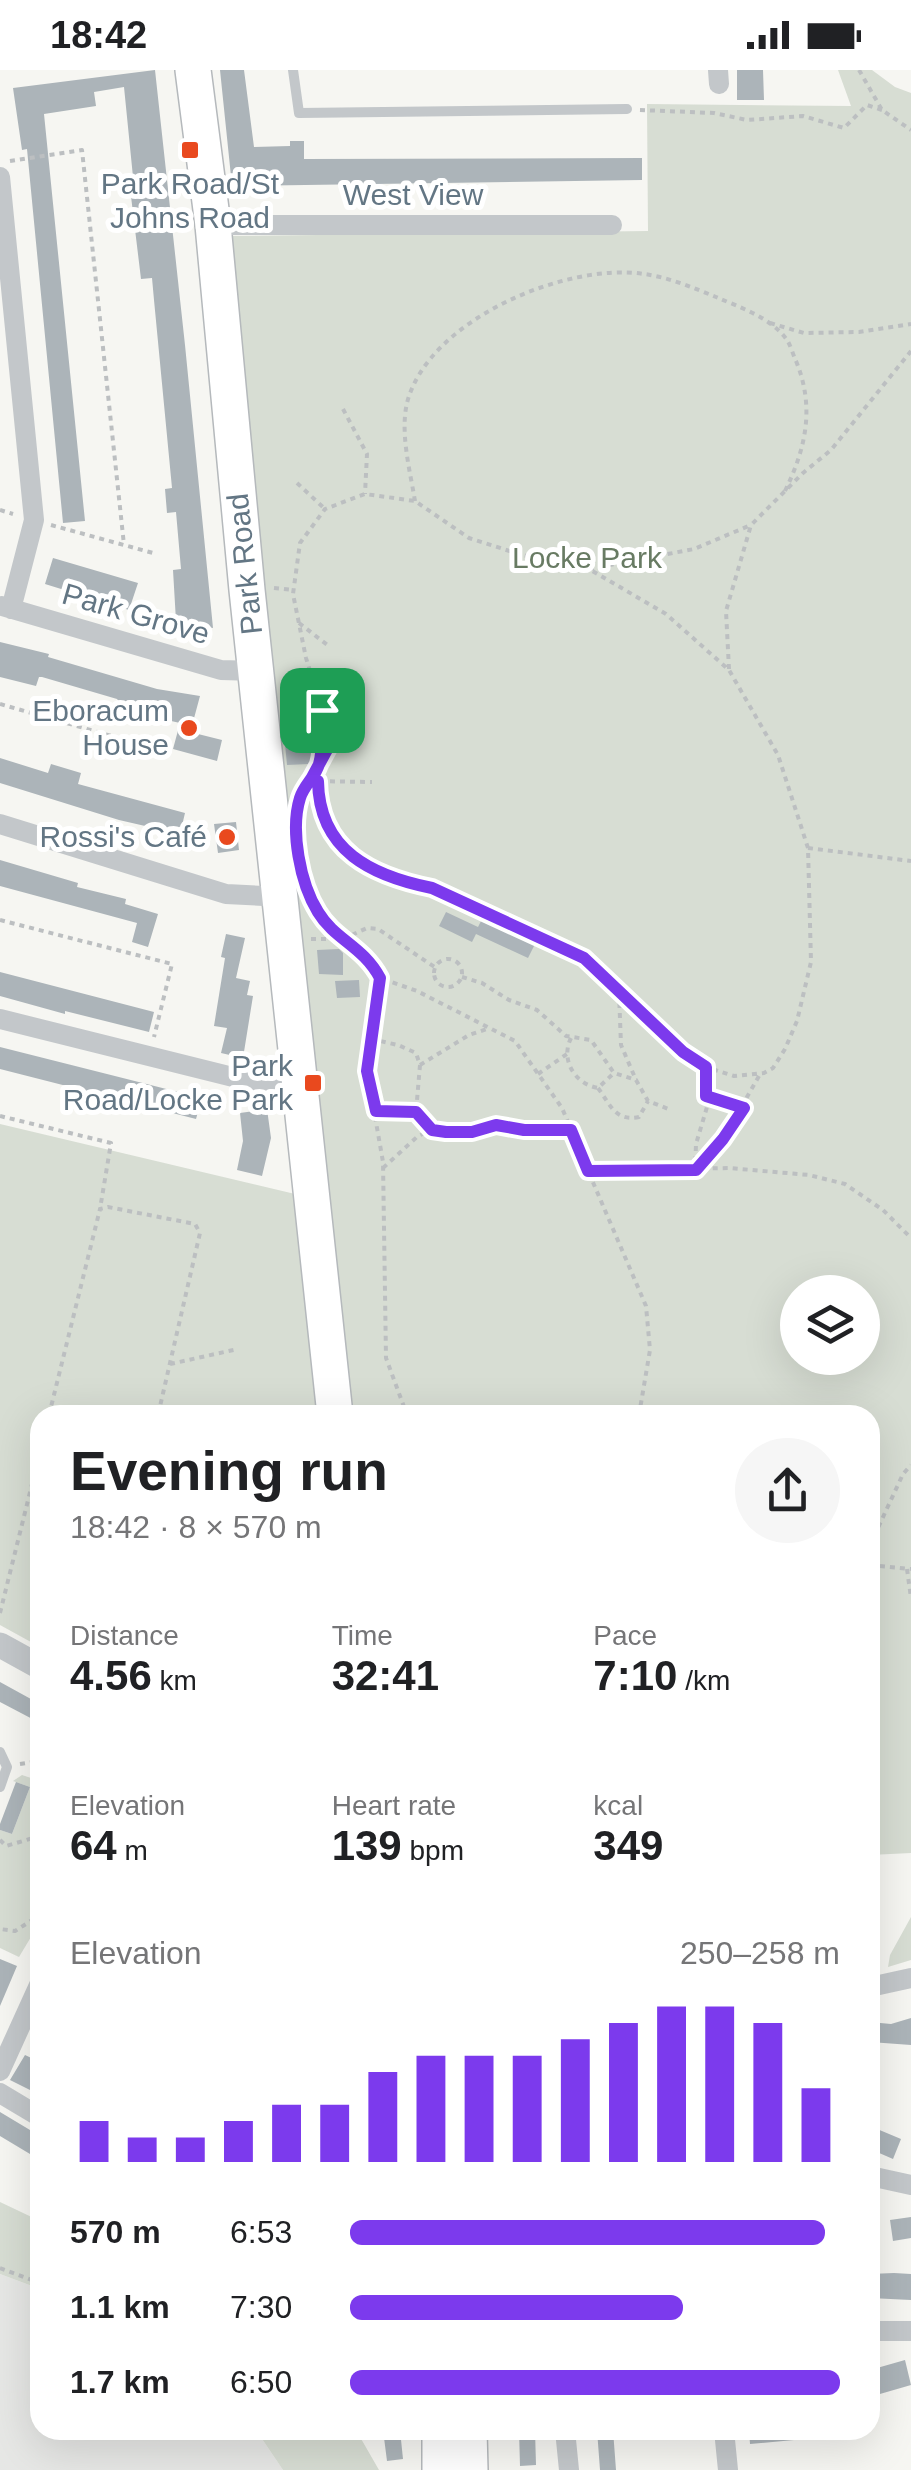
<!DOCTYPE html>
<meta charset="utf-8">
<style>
body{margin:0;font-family:Helvetica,sans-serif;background:#f6f6f6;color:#202124;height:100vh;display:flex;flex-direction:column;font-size:38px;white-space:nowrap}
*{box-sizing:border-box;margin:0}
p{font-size:32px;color:#757577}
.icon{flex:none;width:55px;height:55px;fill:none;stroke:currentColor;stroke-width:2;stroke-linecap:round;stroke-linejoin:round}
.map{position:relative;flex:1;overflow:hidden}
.sheet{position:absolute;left:30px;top:1335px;width:850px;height:1035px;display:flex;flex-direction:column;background:#fff;border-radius:30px;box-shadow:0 10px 40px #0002}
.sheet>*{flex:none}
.tools{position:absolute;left:780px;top:1205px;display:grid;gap:20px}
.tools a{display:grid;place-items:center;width:100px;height:100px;border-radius:50%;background:#fff;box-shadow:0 10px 40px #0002;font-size:50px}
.pin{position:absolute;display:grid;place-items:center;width:85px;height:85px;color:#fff;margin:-42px;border-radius:20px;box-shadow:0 5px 15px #0006}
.round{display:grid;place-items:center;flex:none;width:105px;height:105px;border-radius:52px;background:#f6f6f6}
.summary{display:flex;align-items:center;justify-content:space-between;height:170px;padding:0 40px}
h1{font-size:55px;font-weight:600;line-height:75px}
.metrics{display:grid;grid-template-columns:repeat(3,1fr);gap:15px;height:170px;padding:10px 40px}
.metrics div{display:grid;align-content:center}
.metrics b{font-size:42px;font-weight:600}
.metrics small{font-size:28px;font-weight:400}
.metrics p{font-size:28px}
.chart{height:280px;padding:20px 40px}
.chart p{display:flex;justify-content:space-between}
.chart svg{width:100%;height:180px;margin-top:10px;stroke:#7c3aed;stroke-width:6}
ul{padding:0 40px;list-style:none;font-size:32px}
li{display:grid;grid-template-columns:160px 120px 1fr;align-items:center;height:75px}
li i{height:25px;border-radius:12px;background:#7c3aed}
.status{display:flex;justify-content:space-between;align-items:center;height:70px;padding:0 50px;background:#fff;direction:ltr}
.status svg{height:28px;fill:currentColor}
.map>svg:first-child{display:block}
.built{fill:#e6e7e5}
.green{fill:#d7ddd3;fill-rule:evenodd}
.building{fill:#acb4b9}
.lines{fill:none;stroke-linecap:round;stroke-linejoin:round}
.trunk-casing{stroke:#b5b9bc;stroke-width:38}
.path{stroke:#bcbfc1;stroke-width:4;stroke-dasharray:5 5;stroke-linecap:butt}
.service{stroke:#c3c7ca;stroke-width:10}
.minor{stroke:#c3c7ca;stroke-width:20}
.tertiary{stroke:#c3c7ca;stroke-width:25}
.trunk{stroke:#fff;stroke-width:35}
.route-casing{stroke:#fff;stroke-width:20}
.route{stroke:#7c3aed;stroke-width:12}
.poi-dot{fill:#e9491e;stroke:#fff;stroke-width:4}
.labels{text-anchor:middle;stroke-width:10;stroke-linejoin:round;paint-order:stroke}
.poi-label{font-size:30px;fill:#637684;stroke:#fff;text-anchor:end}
.street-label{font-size:30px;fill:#637684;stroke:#fff}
.park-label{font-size:30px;fill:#687b63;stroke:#fff}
</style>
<div class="status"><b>18:42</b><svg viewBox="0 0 49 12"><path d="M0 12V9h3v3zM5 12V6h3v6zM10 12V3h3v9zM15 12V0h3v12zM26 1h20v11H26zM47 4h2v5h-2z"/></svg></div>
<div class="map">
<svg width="911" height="2400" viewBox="0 0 911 2400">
<rect width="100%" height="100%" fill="#f6f6f2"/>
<path class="built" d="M 0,2204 L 40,2219 L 40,2360 L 256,2360 L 283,2400 L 0,2400 Z"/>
<path class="green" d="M 838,0 L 872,0 L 895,17 L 911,23 L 911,1783 L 870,1785 L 870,1345 L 352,1345 L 228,166 L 648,161 L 647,34 L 851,36 ZM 798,1222 L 862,1222 L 862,1288 L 798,1288 Z
M 0,1054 L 295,1124 L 320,1345 L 40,1345 L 40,1577 L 0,1555 Z
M 22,1705 L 40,1711 L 40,1852 L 19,1887 L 0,1878 L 0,1760 L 12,1764 L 30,1717 L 13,1711 Z
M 911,1847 L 911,1890 L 888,1897 L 890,1885 Z
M 0,2132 L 40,2151 L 40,2219 L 0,2204 Z
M 256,2360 L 356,2360 L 379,2400 L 283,2400 Z"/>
<path class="building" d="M 155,0 L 185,275 L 213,558 L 176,551 L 173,500 L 181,499 L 176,442 L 167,443 L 165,419 L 172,418 L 154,230 L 152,208 L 141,209 L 130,118 L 134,117 L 124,17 L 94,22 L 96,36 L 44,44 L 85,451 L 63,453 L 27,79 L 22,80 L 13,18 Z
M 220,0 L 244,0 L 254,77 L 290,76 L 290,71 L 304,71 L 304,89 L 642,88 L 642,110 L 232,116 Z
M 737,0 L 763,0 L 764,30 L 737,30 Z
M 53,488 L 138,513 L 129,540 L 45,514 Z
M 0,572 L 49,584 L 48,587 L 157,619 L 200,626 L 193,652 L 200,654 L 198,664 L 222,670 L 217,691 L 173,679 L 180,653 L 118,639 L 120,633 L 117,629 L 42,607 L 39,607 L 36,616 L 0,607 Z
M 290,636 L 303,636 L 315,647 L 318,679 L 309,694 L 287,695 L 284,663 L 292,662 Z
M 0,688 L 48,703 L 51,694 L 81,703 L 78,714 L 185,743 L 180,764 L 119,750 L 0,713 Z
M 236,752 L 239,780 L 218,783 L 214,754 Z
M 0,790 L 78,813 L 77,817 L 126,829 L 125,834 L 158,844 L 148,877 L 132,872 L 137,853 L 0,816 Z
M 446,842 L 478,857 L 483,847 L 536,872 L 528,888 L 476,864 L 472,872 L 439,856 Z
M 226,864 L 245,868 L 236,908 L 250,911 L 247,925 L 253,926 L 243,988 L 221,983 L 227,958 L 214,956 L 225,888 L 221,887 Z
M 339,879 L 343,883 L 343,905 L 319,904 L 317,880 Z
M 0,902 L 154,942 L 149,962 L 65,941 L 65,944 L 0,926 Z
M 359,910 L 360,927 L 337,928 L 335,911 Z
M 0,977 L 202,1028 L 196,1049 L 0,999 Z
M 267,1039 L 271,1068 L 262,1106 L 237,1100 L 243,1071 L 240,1043 Z
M 0,1612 L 40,1634 L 40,1653 L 0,1632 Z
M 16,1712 L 30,1717 L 12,1764 L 0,1760 L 0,1754 Z
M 0,1889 L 17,1896 L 0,1936 Z
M 911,1948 L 911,1975 L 870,1972 L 870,1952 L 891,1954 Z
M 25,1985 L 40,1992 L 40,2025 L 10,2010 Z
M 0,2042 L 40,2066 L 40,2090 L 0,2066 Z
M 870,2056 L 901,2069 L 893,2089 L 870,2079 Z
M 911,2147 L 911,2168 L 893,2171 L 890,2150 Z
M 894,2203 L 911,2204 L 911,2230 L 870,2228 L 870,2204 Z
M 905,2290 L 911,2315 L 873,2326 L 870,2300 Z
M 383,2360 L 400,2360 L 403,2389 L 387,2391 Z
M 519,2360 L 535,2360 L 536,2395 L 520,2396 Z
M 597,2360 L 613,2360 L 616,2400 L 600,2400 Z
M 749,2360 L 793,2360 L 794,2370 L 750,2374 Z"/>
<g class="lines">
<defs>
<path id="trunk" d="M 193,0 L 213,155 L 247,520 L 335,1345
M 469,2360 L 470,2400
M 440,2400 L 440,2360"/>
</defs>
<use href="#trunk" class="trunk-casing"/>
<path class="path" d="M 859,0 L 882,40 L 911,60
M 640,40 L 714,43 L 747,50 L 803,46 L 844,58 L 867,35 L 882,40
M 10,91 L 82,80 L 124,475
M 770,253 L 804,263 L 859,262 L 911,254
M 343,339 L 367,384 L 365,424
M 297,413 L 325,439
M 415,431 C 410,401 400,363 407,333 C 428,250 566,192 644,204 C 668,207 694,218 716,227 C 739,237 772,248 787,270 C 791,276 793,285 796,291 C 815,337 806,378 785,421
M 0,440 L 13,444
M 51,455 L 153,483
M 589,499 L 694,479 L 751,455
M 274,518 L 294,520
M 299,553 L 330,577
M 729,599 L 726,541 L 751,455 L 803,403 L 831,380 L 911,281
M 0,634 L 150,677
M 325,644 L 352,614
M 321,690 L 335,665 L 324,642
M 310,711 L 372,712
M 299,744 L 300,728 L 321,690 L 322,639 L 306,588 L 293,524 L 300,473 L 325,439 L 365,424 L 415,431 L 469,468 L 522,485 L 589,499 L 666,544 L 729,600 L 778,685 L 808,778 L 811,892 L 797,951 L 785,979 L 773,998 L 764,1003 L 734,1006 L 706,997 L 683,982 L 584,888 L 433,818 C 371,805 320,781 318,711
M 808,778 L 911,791
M 306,813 L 318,843 L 339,869
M 0,850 L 172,894 L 154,967
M 311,869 L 343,869 L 361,881 L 380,908 L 417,921 L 515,971 L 562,1038 L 589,1101 L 729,1098 L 809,1105 L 845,1114 L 883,1140 L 911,1168
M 343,869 L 367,858 L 378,859 L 436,898
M434 903a14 14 0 1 1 28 0a14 14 0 1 1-28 0Z
M 462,907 L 482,913 L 509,930 L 537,940 L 566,966 L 591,970 L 614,1003 L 636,1010 L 648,1031 L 671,1040
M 380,908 L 367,1001 L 383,1092 L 386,1288 L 407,1345
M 619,923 L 621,975 L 636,1010
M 571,968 C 560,990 575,1014 598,1018 L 614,1003
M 371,969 L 398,975 L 416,983 L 420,995 L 416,1042
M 420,995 L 469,965 L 490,958
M 538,1004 L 567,984
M 598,1018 C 610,1034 615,1052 639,1047 L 648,1031
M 707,1026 L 743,1038
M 376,1041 L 416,1042 L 432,1060
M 0,1046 L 111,1073 L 100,1139
M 383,1098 L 418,1066 L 432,1060 L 473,1062 L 496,1055 L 524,1061 L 571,1060
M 695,1101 L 723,1069 L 759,1006
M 695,1101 L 696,1074 L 707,1037 L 706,997
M 589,1103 L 646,1236 L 650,1280 L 639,1345
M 170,1294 L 238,1279
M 49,1345 L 100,1139 L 108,1137 L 195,1154 L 200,1163 L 158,1345
M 870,1475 L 903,1404 L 911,1395
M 870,1495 L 911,1499
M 907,1499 L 911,1528
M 0,1543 L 40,1382
M 20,1694 L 40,1691
M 0,1770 L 6,1776 L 40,1766 L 40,1845 L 15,1861 L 0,1859
M 0,2198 L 40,2213"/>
<path class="service" d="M 293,0 L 299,43 L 627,39
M 0,1682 L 7,1697 L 0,1717
M 872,1863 L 874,1916"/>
<path class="minor" d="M 718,0 L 719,14
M 0,107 L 34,450 L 11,539
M 213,155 L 612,155
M 2,536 L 221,600 L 256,601
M 0,754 L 226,824 L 282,827
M 0,949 L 301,1024
M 870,1917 L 911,1908
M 0,2001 L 40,1913
M 0,2023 L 40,2047
M 870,2106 L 911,2115
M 870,2261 L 911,2261
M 565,2360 L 569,2400
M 724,2360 L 728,2400"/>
<path class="tertiary" d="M 0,1575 L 40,1597"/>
<use href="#trunk" class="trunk"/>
</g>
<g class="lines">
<defs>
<path id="route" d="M 322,640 C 321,657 324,678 319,694 C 316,706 304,715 300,728 C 290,760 300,813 318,842 C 335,870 363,876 380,908 L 367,1001 L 376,1041 L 416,1042 L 432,1060 L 446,1062 L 472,1062 L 496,1055 L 524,1060 L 571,1060 L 588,1101 L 696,1100 L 723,1069 L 744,1038 L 706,1026 L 706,997 L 683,982 L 584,888 L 432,818 C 372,806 319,781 318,711 L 310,711 L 335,665 L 322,640"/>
</defs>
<use href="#route" class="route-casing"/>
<use href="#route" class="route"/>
</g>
<g class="poi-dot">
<rect x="180" y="70" width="20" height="20" rx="5"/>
<circle cx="189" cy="658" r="10"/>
<circle cx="227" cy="767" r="10"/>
<rect x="303" y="1003" width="20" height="20" rx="5"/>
</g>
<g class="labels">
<g class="poi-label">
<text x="190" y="124" text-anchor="middle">Park Road/St<tspan x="190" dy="34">Johns Road</tspan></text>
<text x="169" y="651">Eboracum<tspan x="169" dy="34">House</tspan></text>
<text x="207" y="777">Rossi's Café</text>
<text x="293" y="1006">Park<tspan x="293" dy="34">Road/Locke Park</tspan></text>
</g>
<g class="street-label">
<text x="413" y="135">West View</text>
<text transform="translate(245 494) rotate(-96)" y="10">Park Road</text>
<text transform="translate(136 544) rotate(16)" y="10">Park Grove</text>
</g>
<g class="park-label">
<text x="587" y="498">Locke Park</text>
</g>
</g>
</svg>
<div class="tools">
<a><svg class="icon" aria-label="layers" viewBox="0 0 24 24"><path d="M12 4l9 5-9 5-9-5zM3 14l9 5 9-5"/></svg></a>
</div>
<div class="pin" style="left:322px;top:640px;background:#1e9e55"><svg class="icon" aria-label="arrive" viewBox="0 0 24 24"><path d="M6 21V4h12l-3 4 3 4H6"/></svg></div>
<section class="sheet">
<div class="summary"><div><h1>Evening run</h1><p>18:42 · 8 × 570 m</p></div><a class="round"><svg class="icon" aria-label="share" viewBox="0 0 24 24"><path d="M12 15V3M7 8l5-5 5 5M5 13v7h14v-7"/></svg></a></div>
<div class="metrics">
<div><p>Distance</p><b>4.56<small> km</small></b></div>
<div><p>Time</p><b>32:41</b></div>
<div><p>Pace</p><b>7:10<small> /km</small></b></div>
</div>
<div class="metrics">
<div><p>Elevation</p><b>64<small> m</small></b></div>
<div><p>Heart rate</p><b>139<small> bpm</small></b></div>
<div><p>kcal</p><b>349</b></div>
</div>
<div class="chart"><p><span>Elevation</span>250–258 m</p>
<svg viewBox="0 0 160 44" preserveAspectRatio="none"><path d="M5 44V34M15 44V38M25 44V38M35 44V34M45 44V30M55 44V30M65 44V22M75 44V18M85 44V18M95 44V18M105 44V14M115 44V10M125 44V6M135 44V6M145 44V10M155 44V26"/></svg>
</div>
<ul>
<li><b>570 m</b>6:53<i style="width:97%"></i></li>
<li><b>1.1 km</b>7:30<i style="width:68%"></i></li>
<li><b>1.7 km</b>6:50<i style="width:100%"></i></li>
</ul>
</section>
</div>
